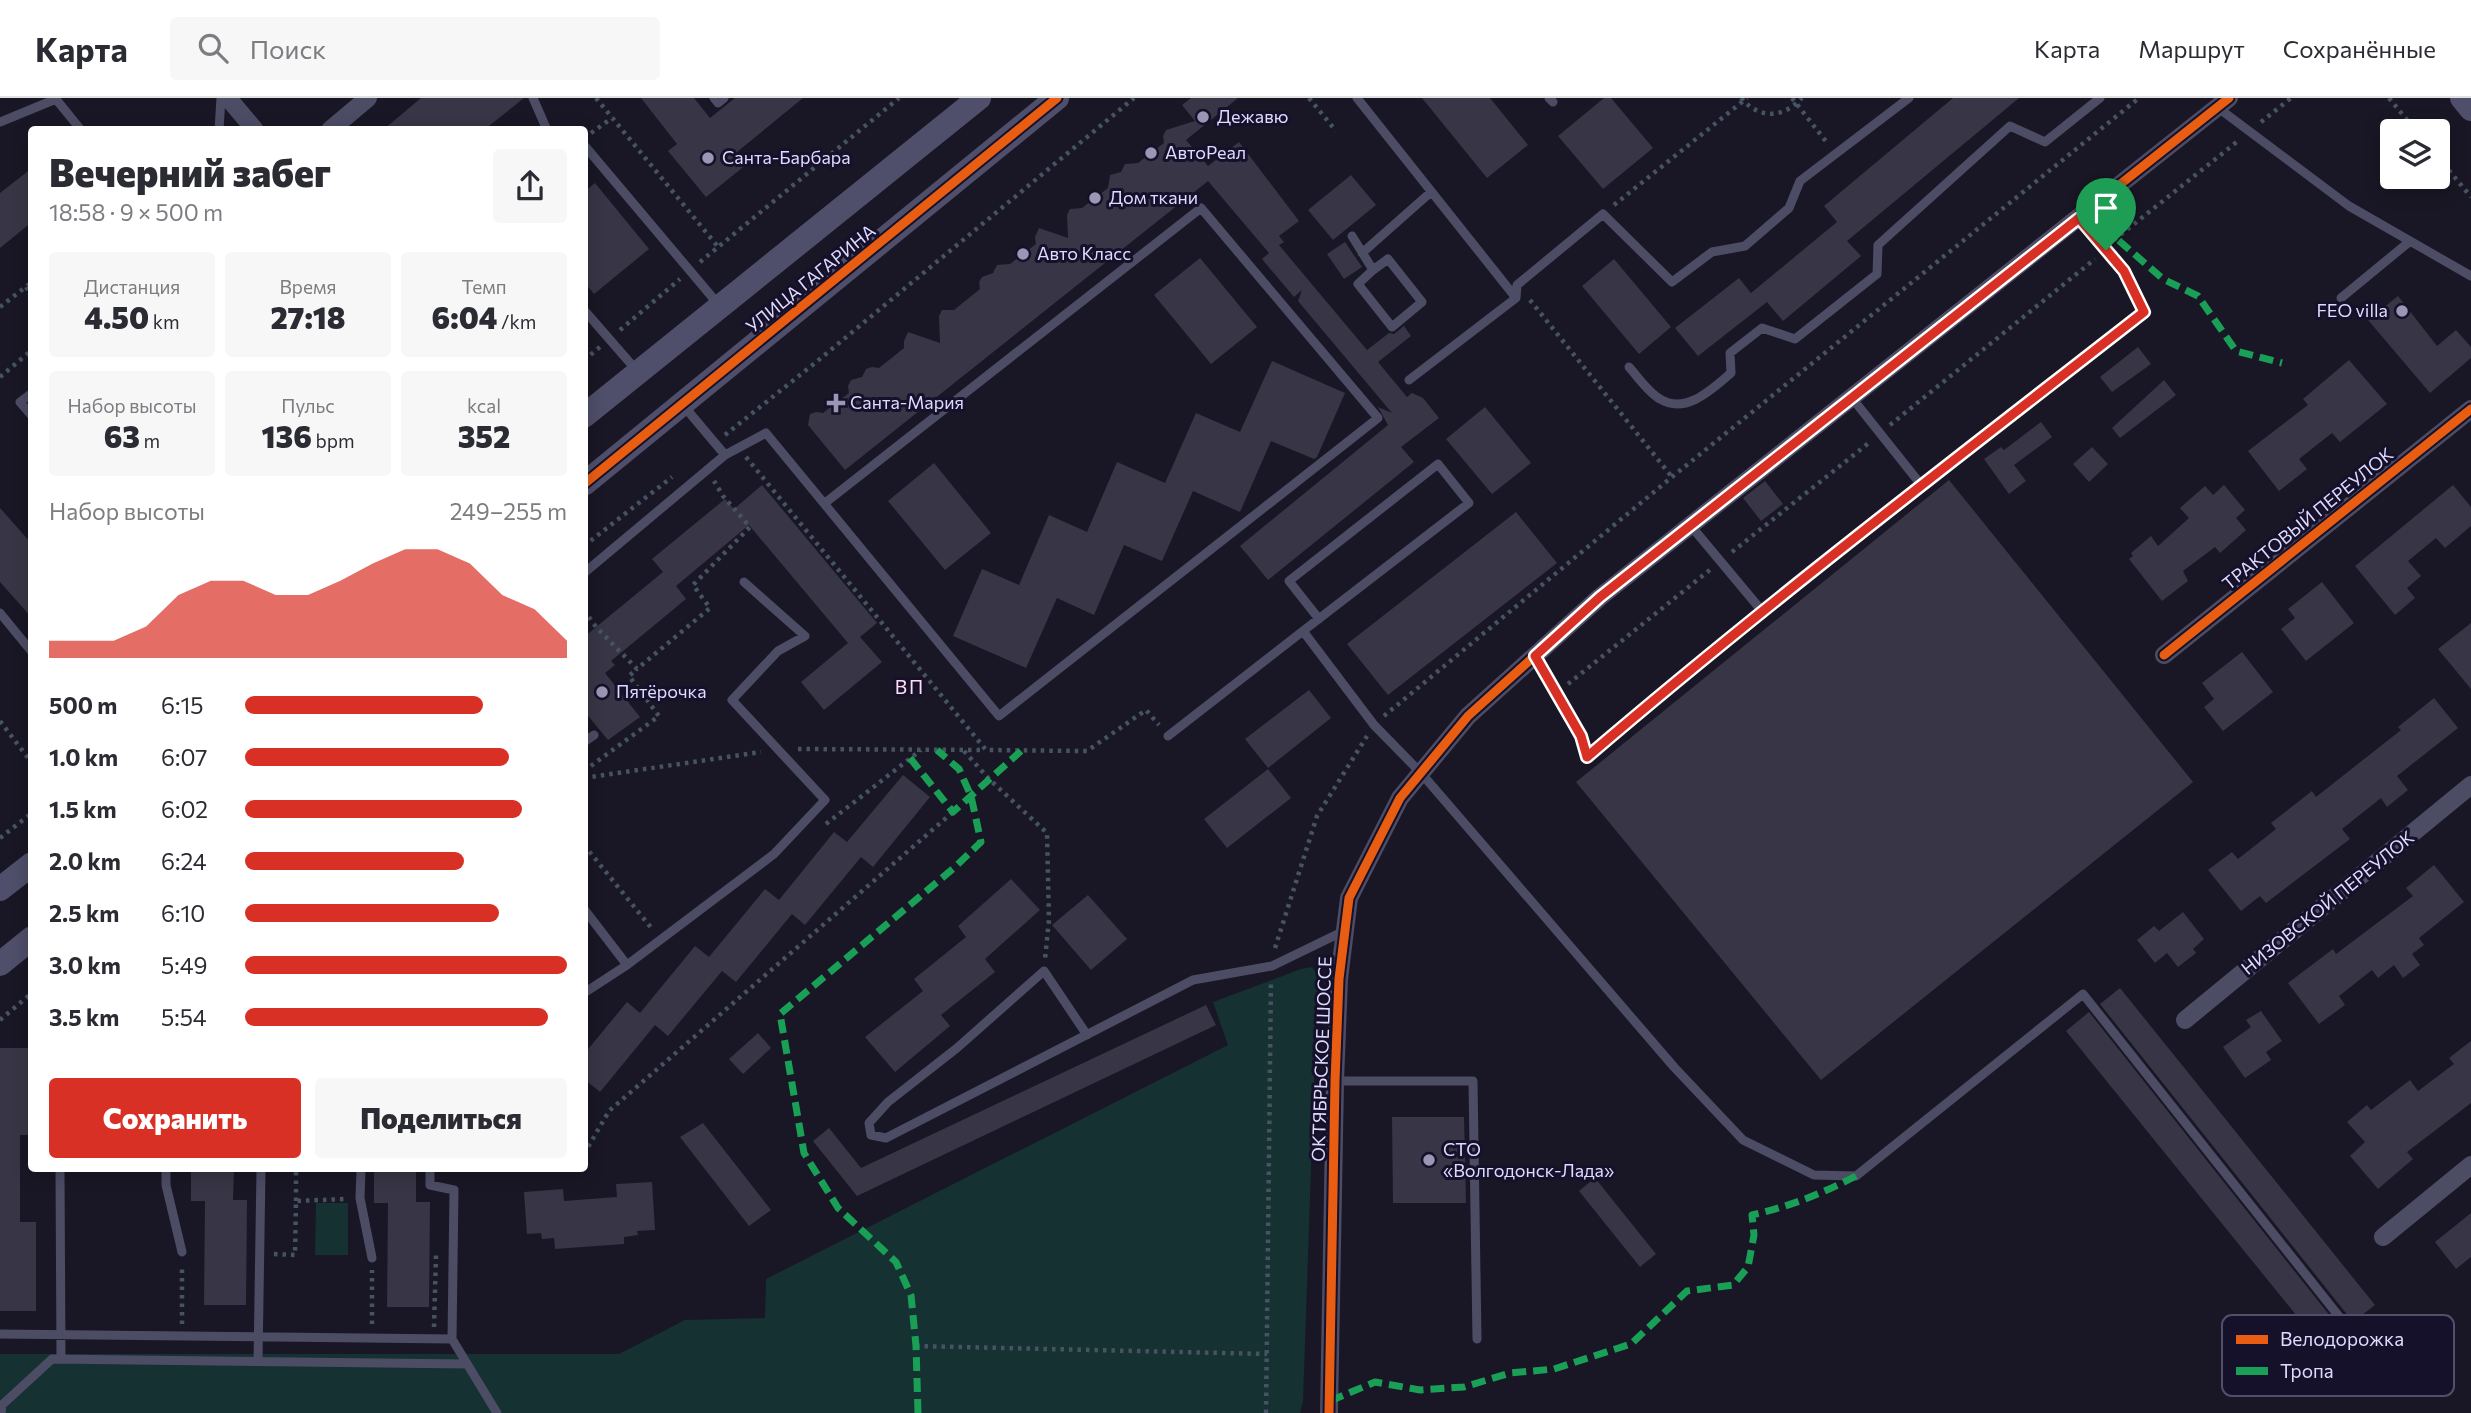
<!DOCTYPE html>
<html lang="ru">
<meta charset="utf-8">
<style>
body{margin:0;font-family:Commissioner,sans-serif;background:#f7f7f7;color:#2b2b33;height:100vh;display:flex;flex-direction:column;font-size:26px;white-space:nowrap}
*{box-sizing:border-box;margin:0}
p{font-size:23px;color:#7c7c81}
.icon{flex:none;width:38px;height:38px;fill:none;stroke:currentColor;stroke-width:2;stroke-linecap:round;stroke-linejoin:round}
.map{position:relative;flex:1;overflow:hidden}
.drawer{position:absolute;left:28px;top:28px;width:560px;height:1046px;display:flex;flex-direction:column;background:#fff;border-radius:7px;box-shadow:0 4px 18px #0003}
.drawer>*{flex:none}
.controls{position:absolute;left:2380px;top:21px;display:grid;gap:14px}
.controls a{display:grid;place-items:center;width:70px;height:70px;border-radius:7px;background:#fff;box-shadow:0 4px 18px #0003;font-size:35px}
.pin{position:absolute;display:grid;place-items:center;width:60px;height:60px;color:#fff;margin:-72px -30px;border-radius:50% 50% 50% 0;rotate:-45deg;box-shadow:0 0 7px #0007}
.pin .icon{rotate:45deg}
.round{display:grid;place-items:center;flex:none;width:74px;height:74px;border-radius:7px;background:#f7f7f7}
.summary{display:flex;align-items:center;justify-content:space-between;height:119px;padding:0 21px}
h1{font-size:38px;font-weight:800;line-height:52px}
.metrics{display:grid;grid-template-columns:repeat(3,1fr);gap:10px;height:119px;padding:7px 21px}
.metrics div{display:grid;align-content:center;border-radius:7px;background:#f7f7f7;text-align:center}
.metrics b{font-size:30px;font-weight:800}
.metrics small{font-size:19px;font-weight:400}
.metrics p{font-size:19px}
.chart{height:196px;padding:14px 21px}
.chart p{display:flex;justify-content:space-between}
.chart svg{width:100%;height:126px;margin-top:7px;fill:#d93025;opacity:.7}
.action{display:flex;gap:14px;margin-top:auto;padding:14px 21px}
.action a{flex:1;height:80px;border-radius:7px;background:#d93025;color:#fff;font-size:28px;font-weight:800;line-height:80px;text-align:center}
.action a+a{background:#f7f7f7;color:#2b2b33}
ul{padding:0 21px;list-style:none;font-size:23px}
li{display:grid;grid-template-columns:112px 84px 1fr;align-items:center;height:52px}
li i{height:18px;border-radius:9px;background:#d93025}
header{display:flex;align-items:center;gap:42px;box-sizing:border-box;height:98px;padding:0 35px;background:#fff;border-bottom:2px solid #e1e1e2}
header strong{font-size:33px}
nav{display:flex;gap:38px;margin-inline-start:auto;font-size:24px}
.search{width:490px;height:63px;background:#f7f7f7;display:flex;align-items:center;gap:18px;box-sizing:border-box;padding:0 24px;border-radius:7px;color:#7c7c81;font-size:26px}
.map>svg:first-child{display:block}
.green{fill:#153132}
.building{fill:#383546}
.lines{fill:none;stroke-linecap:round;stroke-linejoin:round}
.path{stroke:#465362;stroke-width:4.5;stroke-dasharray:3.5 5;stroke-linecap:butt}
.lane{stroke:#4c4c65;stroke-width:9}
.street{stroke:#4c4c65;stroke-width:18}
.secondary{stroke:#504f6b;stroke-width:24}
.quiet{stroke:#1a9f57;stroke-width:7;stroke-dasharray:14 7;stroke-linecap:butt}
.cycleway-casing{stroke:#15112b;stroke-width:13}
.cycleway{stroke:#e95d12;stroke-width:9}
.route-casing{stroke:#fff;stroke-width:14}
.route{stroke:#d93025;stroke-width:9}
.poi-dot{fill:#9a96b3;stroke:#15112b;stroke-width:2.5}
.labels{text-anchor:middle;stroke-width:6;stroke-linejoin:round;paint-order:stroke}
.poi-label{font-size:18px;fill:#dfdbff;stroke:#15112b;text-anchor:start}
.street-label{font-size:18px;fill:#dfdbff;stroke:#15112b}
.neighbourhood-label{font-size:19px;letter-spacing:2px;fill:#ffddf3;stroke:#15112b}
.key{fill:#15112b;stroke:#524e6b;stroke-width:2}
.key-label{font-size:19px;fill:#dfdbff}
</style>
<header>
<strong>Карта</strong>
<div class="search"><svg class="icon" aria-label="search" viewBox="0 0 24 24"><circle cx="10" cy="10" r="6"/><path d="M15 15l6 6"/></svg>Поиск</div>
<nav><a>Карта</a><a>Маршрут</a><a>Сохранённые</a></nav>
</header>
<div class="map">
<svg width="2471" height="1315" viewBox="0 0 2471 1315">
<rect width="100%" height="100%" fill="#191725"/>
<path class="green" d="M 1312,869 L 1320,880 L 1317,896 L 1303,1303 L 1300,1315 L 0,1315 L 0,1256 L 619,1256 L 685,1222 L 765,1220 L 766,1181 L 1228,947 L 1213,904 L 1301,871 Z
M 316,1105 L 348,1105 L 348,1157 L 315,1157 Z"/>
<path class="building" d="M 421,0 L 524,0 L 484,32 L 383,32 Z
M 641,0 L 694,0 L 710,20 L 735,0 L 803,0 L 737,54 L 747,66 L 706,99 L 668,53 L 677,46 Z
M 1191,0 L 1238,0 L 1186,42 L 1208,68 L 1239,44 L 1299,123 L 1279,138 L 1284,144 L 1279,147 L 1367,252 L 1389,235 L 1394,236 L 1404,228 L 1411,238 L 1378,264 L 1407,299 L 1412,295 L 1423,300 L 1439,320 L 1401,349 L 1414,364 L 1268,482 L 1240,448 L 1388,327 L 1378,309 L 1392,315 L 1298,203 L 1302,192 L 1294,199 L 1262,161 L 1269,155 L 1208,83 L 845,372 L 808,327 L 810,316 L 816,314 L 823,315 L 849,295 L 848,288 L 851,282 L 862,279 L 866,271 L 872,269 L 879,270 L 904,250 L 904,243 L 908,234 L 940,245 L 939,218 L 942,212 L 954,212 L 980,191 L 979,184 L 982,179 L 993,175 L 997,167 L 1010,166 L 1036,146 L 1035,139 L 1039,130 L 1068,140 L 1067,117 L 1070,111 L 1082,110 L 1108,90 L 1110,77 L 1121,74 L 1125,66 L 1138,65 L 1164,45 L 1163,38 L 1166,32 L 1195,23 L 1182,7 Z
M 1422,0 L 1490,0 L 1528,47 L 1487,80 Z
M 1604,0 L 1611,0 L 1653,50 L 1603,91 L 1558,38 Z
M 1953,0 L 2019,0 L 1847,143 L 1861,158 L 1783,223 L 1767,204 L 1698,258 L 1675,230 L 1739,180 L 1751,195 L 1837,124 L 1824,108 Z
M 32,70 L 32,124 L 0,150 L 0,95 Z
M 1351,77 L 1376,107 L 1333,142 L 1308,112 Z
M 595,85 L 649,151 L 594,196 L 584,184 L 584,94 Z
M 1345,144 L 1362,169 L 1344,181 L 1327,156 Z
M 1200,160 L 1257,229 L 1211,266 L 1154,197 Z
M 1614,161 L 1671,229 L 1639,256 L 1582,188 Z
M 2398,198 L 2437,248 L 2456,232 L 2471,249 L 2471,260 L 2430,295 L 2368,222 Z
M 2138,249 L 2151,266 L 2112,294 L 2100,279 Z
M 2349,262 L 2387,306 L 2340,344 L 2332,335 L 2299,361 L 2307,371 L 2279,393 L 2248,353 L 2308,307 L 2303,301 Z
M 1272,263 L 1345,295 L 1317,359 L 1314,361 L 1271,343 L 1240,414 L 1193,393 L 1162,463 L 1124,447 L 1094,517 L 1057,500 L 1026,570 L 953,538 L 982,471 L 1019,487 L 1049,417 L 1087,434 L 1117,364 L 1165,385 L 1196,315 L 1240,334 Z
M 2164,282 L 2176,297 L 2120,340 L 2112,330 Z
M 1485,309 L 1531,365 L 1492,396 L 1446,341 Z
M 2041,324 L 2052,339 L 2014,367 L 2026,383 L 2009,396 L 1984,361 L 2001,349 L 2004,352 Z
M 2092,349 L 2108,366 L 2089,384 L 2073,366 Z
M 934,365 L 991,435 L 945,472 L 888,403 Z
M 1949,382 L 2193,684 L 1821,982 L 1576,684 Z
M 1765,383 L 1783,406 L 1761,423 L 1743,400 Z
M 762,387 L 877,525 L 860,539 L 882,564 L 824,612 L 801,584 L 848,545 L 749,427 L 676,488 L 686,501 L 611,563 L 615,567 L 605,575 L 640,619 L 608,642 L 584,613 L 584,539 L 663,474 L 652,461 L 725,401 L 734,411 Z
M 2224,387 L 2245,412 L 2236,420 L 2246,432 L 2220,455 L 2215,449 L 2183,473 L 2188,483 L 2162,503 L 2129,461 L 2133,458 L 2131,455 L 2151,438 L 2158,448 L 2189,420 L 2180,410 L 2205,388 L 2213,397 Z
M 2453,387 L 2471,409 L 2471,428 L 2445,450 L 2436,440 L 2408,463 L 2421,478 L 2407,490 L 2415,500 L 2395,517 L 2355,468 Z
M 0,410 L 32,446 L 32,520 L 0,484 Z
M 1516,414 L 1557,465 L 1388,597 L 1347,546 Z
M 2322,484 L 2354,525 L 2306,563 L 2281,531 L 2295,520 L 2288,511 Z
M 2471,525 L 2471,591 L 2438,551 Z
M 2242,554 L 2273,594 L 2223,633 L 2204,609 L 2214,601 L 2202,585 Z
M 1309,592 L 1331,620 L 1268,670 L 1245,641 Z
M 2434,600 L 2458,630 L 2397,678 L 2408,692 L 2387,709 L 2381,700 L 2342,731 L 2350,741 L 2266,805 L 2260,798 L 2241,813 L 2208,772 L 2232,754 L 2238,761 L 2276,731 L 2271,725 L 2312,693 L 2316,699 L 2401,632 L 2398,629 Z
M 1268,671 L 1291,700 L 1227,750 L 1204,721 Z
M 903,677 L 930,699 L 873,769 L 861,759 L 805,827 L 792,816 L 736,884 L 722,873 L 668,938 L 655,927 L 600,994 L 584,981 L 584,956 L 627,904 L 640,915 L 695,848 L 709,859 L 765,791 L 779,802 L 834,734 L 847,744 Z
M 2434,767 L 2464,804 L 2419,840 L 2424,847 L 2412,856 L 2420,867 L 2403,880 L 2394,867 L 2378,880 L 2372,872 L 2339,898 L 2345,907 L 2319,926 L 2288,885 L 2333,851 L 2336,856 L 2413,798 L 2406,790 Z
M 1011,781 L 1040,812 L 985,861 L 995,874 L 941,917 L 950,928 L 895,974 L 865,939 L 923,893 L 914,881 L 966,839 L 958,828 Z
M 1088,797 L 1127,841 L 1091,872 L 1052,827 Z
M 2183,814 L 2204,841 L 2193,851 L 2196,855 L 2178,869 L 2167,855 L 2155,865 L 2137,842 L 2154,828 L 2159,833 Z
M 2120,890 L 2375,1207 L 2353,1224 L 2100,906 Z
M 1206,907 L 1216,927 L 857,1098 L 813,1043 L 829,1030 L 861,1070 Z
M 2261,913 L 2282,943 L 2266,954 L 2271,962 L 2245,980 L 2223,949 L 2251,929 L 2246,922 Z
M 2089,914 L 2342,1233 L 2337,1236 L 2341,1241 L 2326,1254 L 2066,933 Z
M 758,935 L 771,950 L 743,976 L 729,961 Z
M 2471,943 L 2471,1005 L 2407,1054 L 2413,1061 L 2378,1091 L 2350,1058 L 2365,1044 L 2347,1024 L 2367,1007 L 2371,1012 L 2410,982 L 2418,993 L 2454,966 L 2449,960 Z
M 0,950 L 32,950 L 32,1037 L 20,1037 L 20,1124 L 36,1124 L 36,1213 L 0,1213 Z
M 1392,1019 L 1464,1019 L 1466,1105 L 1393,1105 Z
M 703,1025 L 771,1112 L 749,1128 L 680,1039 Z
M 191,1071 L 234,1071 L 233,1102 L 247,1102 L 246,1207 L 204,1207 L 205,1103 L 191,1103 Z
M 374,1071 L 416,1071 L 416,1104 L 430,1104 L 429,1209 L 387,1209 L 388,1105 L 374,1105 Z
M 1595,1080 L 1656,1156 L 1640,1169 L 1579,1093 Z
M 652,1084 L 655,1132 L 637,1133 L 638,1137 L 624,1139 L 624,1146 L 555,1151 L 554,1140 L 542,1141 L 541,1135 L 527,1136 L 524,1094 L 563,1091 L 564,1103 L 617,1099 L 616,1086 Z
M 2471,1115 L 2471,1159 L 2456,1171 L 2435,1144 Z"/>
<g class="lines">
<path class="path" d="M 596,0 L 719,150
M 1309,0 L 1336,33
M 1741,0 C 1760,22 1783,20 1802,0
M 1792,0 L 1828,46
M 2389,0 L 2416,33
M 2261,24 L 2291,0
M 591,35 L 612,20
M 2438,59 L 2471,99
M 1614,107 L 1747,0
M 2114,142 L 2238,43
M 700,164 L 899,0
M 26,189 L 32,197
M 1530,202 L 1672,379
M 0,209 L 32,184
M 620,232 L 680,181
M 584,262 L 600,249
M 0,279 L 32,252
M 1890,327 L 2095,161
M 725,337 L 815,265 L 1134,0
M 746,359 L 986,652 L 1087,653 L 1146,612 L 1159,627
M 584,448 L 672,379
M 1732,454 L 1870,344
M 584,512 L 596,529 L 637,571 L 710,510 L 693,487 L 750,429 L 723,398 L 714,383
M 1568,586 L 1711,471
M 1384,618 L 1672,379 L 2139,0
M 0,623 L 32,665
M 798,651 L 985,652
M 964,653 L 989,681 L 1047,735 L 1049,822 L 1045,861
M 584,673 L 659,618 L 629,578 L 637,571
M 584,680 L 761,654
M 826,726 L 921,652
M 0,740 L 32,715
M 584,747 L 653,832
M 1275,850 L 1317,718 L 1367,638
M 0,922 L 32,895
M 584,1056 L 609,1013 L 953,714
M 296,1103 L 296,1071
M 274,1156 L 295,1157 L 296,1103 L 346,1101
M 182,1226 L 182,1169
M 372,1226 L 372,1172
M 434,1229 L 436,1157
M 916,1248 L 1267,1256
M 1266,1315 L 1271,882"/>
<path class="lane" d="M 55,0 L 81,32
M 533,0 L 547,32
M 714,0 L 718,5 L 724,0
M 1357,0 L 1516,200 L 1517,187 L 1603,116 L 1672,184 L 1712,154 L 1745,148 L 1789,110 L 1800,83 L 1909,0
M 1549,0 L 1553,4
M 2217,9 L 2349,108 L 2471,178
M 0,24 L 56,1
M 219,32 L 221,0
M 584,47 L 718,206
M 1352,138 L 1373,172 L 1358,186 L 1392,229 L 1422,204 L 1388,161 L 1373,172
M 1362,155 L 1431,94
M 2341,200 L 2409,144
M 584,212 L 638,274
M 1629,269 C 1638,279 1648,294 1660,301 C 1686,317 1712,291 1731,275 L 1730,255 L 1762,230 L 1795,241 L 1877,176 L 1878,147 L 2010,28 L 2045,44 L 2100,0
M 1409,282 L 1516,200
M 32,295 L 20,304 L 32,318
M 1852,300 L 1922,388
M 683,307 L 725,357 L 766,335 L 999,618 L 1378,320 L 1201,110 L 825,405
M 1691,428 L 1762,513
M 584,475 L 725,357
M 0,515 L 32,554
M 1303,533 L 1469,405 L 1438,366 L 1289,483 L 1319,521
M 1535,558 L 1581,638 L 1587,659 L 1762,513 L 2144,213 L 2124,173 L 2079,120
M 1168,638 L 1303,533 L 1374,627 L 1421,675 L 1674,969 L 1743,1042 L 1814,1077 L 1856,1078 L 2083,896 L 2349,1231
M 584,644 L 594,637
M 584,811 L 627,867 L 774,756 L 825,702 L 732,602 L 778,553 L 805,538 L 744,484
M 584,895 L 627,867
M 1087,937 L 1044,873 L 957,950 L 888,1004 L 869,1025 L 871,1037 L 886,1040 L 1193,882 L 1272,868 L 1344,833
M 1335,983 L 1473,983 L 1477,1241
M 60,1071 L 61,1261
M 166,1071 L 166,1087 L 182,1154
M 361,1071 L 360,1100 L 372,1160
M 430,1071 L 430,1087 L 454,1092 L 452,1241 L 497,1315
M 0,1236 L 452,1241
M 258,1263 L 261,1071
M 1,1315 L 2,1307 L 52,1261 L 467,1266"/>
<path class="street" d="M 228,0 L 255,32
M 330,32 L 368,0
M 2164,557 L 2471,311
M 2185,922 L 2471,687
M 2383,1139 L 2471,1067
M 1329,1315 L 1335,983 L 1339,881 L 1349,800 L 1400,700 L 1468,618 L 1600,499 L 2229,0"/>
<path class="secondary" d="M 2462,0 L 2471,11
M 584,318 L 979,0
M 584,386 L 1057,0
M 0,791 L 32,766
M 0,866 L 32,840"/>
<path class="quiet" d="M 2098,106 L 2116,140 L 2163,181 L 2198,198 L 2236,253 L 2282,265
M 910,660 L 953,714 L 1021,653
M 1330,1303 L 1375,1284 L 1420,1292 L 1464,1289 L 1510,1275 L 1554,1271 L 1631,1246 L 1687,1193 L 1733,1187 L 1748,1169 L 1754,1137 L 1752,1117 C 1791,1108 1821,1096 1856,1078
M 918,1315 L 916,1248 L 911,1197 L 896,1164 L 838,1110 L 804,1055 L 780,916 L 955,769 L 981,744 L 971,698 L 959,671 L 937,652"/>
<defs>
<path id="cycleway" d="M 584,386 L 1057,0
M 2164,557 L 2471,311
M 1329,1315 L 1335,983 L 1339,881 L 1349,800 L 1400,700 L 1468,618 L 1600,499 L 2229,0"/>
</defs>
<use href="#cycleway" class="cycleway-casing"/>
<use href="#cycleway" class="cycleway"/>
</g>
<g class="lines">
<defs>
<path id="route" d="M 2079,120 L 2124,173 L 2144,214 C 1957,360 1768,504 1587,659 L 1581,638 L 1535,558 L 1600,499 Z"/>
</defs>
<use href="#route" class="route-casing"/>
<use href="#route" class="route"/>
</g>
<g class="poi-dot">
<circle cx="1203" cy="19" r="7"/>
<circle cx="1151" cy="55" r="7"/>
<circle cx="708" cy="60" r="7"/>
<circle cx="1095" cy="100" r="7"/>
<circle cx="1023" cy="156" r="7"/>
<circle cx="2402" cy="213" r="7"/>
<path d="M832.5 294.5h7v7h7v7h-7v7h-7v-7h-7v-7h7z"/>
<circle cx="602" cy="594" r="7"/>
<circle cx="1429" cy="1062" r="7"/>
</g>
<g class="labels">
<g class="poi-label">
<text x="1217" y="25">Дежавю</text>
<text x="1165" y="61">АвтоРеал</text>
<text x="722" y="66">Санта-Барбара</text>
<text x="1109" y="106">Дом ткани</text>
<text x="1037" y="162">Авто Класс</text>
<text x="2388" y="219" text-anchor="end">FEO villa</text>
<text x="850" y="311">Санта-Мария</text>
<text x="616" y="600">Пятёрочка</text>
<text x="1443" y="1058">СТО<tspan x="1443" dy="21">«Волгодонск-Лада»</tspan></text>
</g>
<g class="street-label">
<text transform="translate(811 181) rotate(-39)" y="6">УЛИЦА ГАГАРИНА</text>
<text transform="translate(2308 421) rotate(-39)" y="6">ТРАКТОВЫЙ ПЕРЕУЛОК</text>
<text transform="translate(2328 805) rotate(-39)" y="6">НИЗОВСКОЙ ПЕРЕУЛОК</text>
<text transform="translate(1322 961) rotate(-88)" y="6">ОКТЯБРЬСКОЕ ШОССЕ</text>
</g>
<g class="neighbourhood-label">
<text x="910" y="596">ВП</text>
</g>
</g>
<rect x="2222" y="1217" width="232" height="81" rx="10" class="key"/>
<rect x="2236" y="1237" width="32" height="9" fill="#e95d12"/>
<rect x="2236" y="1269" width="32" height="8" fill="#1a9f57"/>
<g class="key-label">
<text x="2280" y="1248">Велодорожка</text>
<text x="2280" y="1280">Тропа</text>
</g>
</svg>
<div class="controls">
<a><svg class="icon" aria-label="layers" viewBox="0 0 24 24"><path d="M12 4l9 5-9 5-9-5zM3 14l9 5 9-5"/></svg></a>
</div>
<div class="pin" style="left:2106px;top:152px;background:#1e9e55"><svg class="icon" aria-label="arrive" viewBox="0 0 24 24"><path d="M6 21V4h12l-3 4 3 4H6"/></svg></div>
<section class="drawer">
<div class="summary"><div><h1>Вечерний забег</h1><p>18:58 · 9 × 500 m</p></div><a class="round"><svg class="icon" aria-label="share" viewBox="0 0 24 24"><path d="M12 15V3M7 8l5-5 5 5M5 13v7h14v-7"/></svg></a></div>
<div class="metrics">
<div><p>Дистанция</p><b>4.50<small> km</small></b></div>
<div><p>Время</p><b>27:18</b></div>
<div><p>Темп</p><b>6:04<small> /km</small></b></div>
</div>
<div class="metrics">
<div><p>Набор высоты</p><b>63<small> m</small></b></div>
<div><p>Пульс</p><b>136<small> bpm</small></b></div>
<div><p>kcal</p><b>352</b></div>
</div>
<div class="chart"><p><span>Набор высоты</span>249–255 m</p>
<svg viewBox="0 0 160 44" preserveAspectRatio="none"><path d="M0 44V38L10 38L20 38L30 33L40 22L50 17L60 17L70 22L80 22L90 17L100 11L110 6L120 6L130 11L140 22L150 27L160 38V44z"/></svg>
</div>
<ul>
<li><b>500 m</b>6:15<i style="width:74%"></i></li>
<li><b>1.0 km</b>6:07<i style="width:82%"></i></li>
<li><b>1.5 km</b>6:02<i style="width:86%"></i></li>
<li><b>2.0 km</b>6:24<i style="width:68%"></i></li>
<li><b>2.5 km</b>6:10<i style="width:79%"></i></li>
<li><b>3.0 km</b>5:49<i style="width:100%"></i></li>
<li><b>3.5 km</b>5:54<i style="width:94%"></i></li>
</ul>
<div class="action"><a>Сохранить</a><a>Поделиться</a></div>
</section>
</div>
